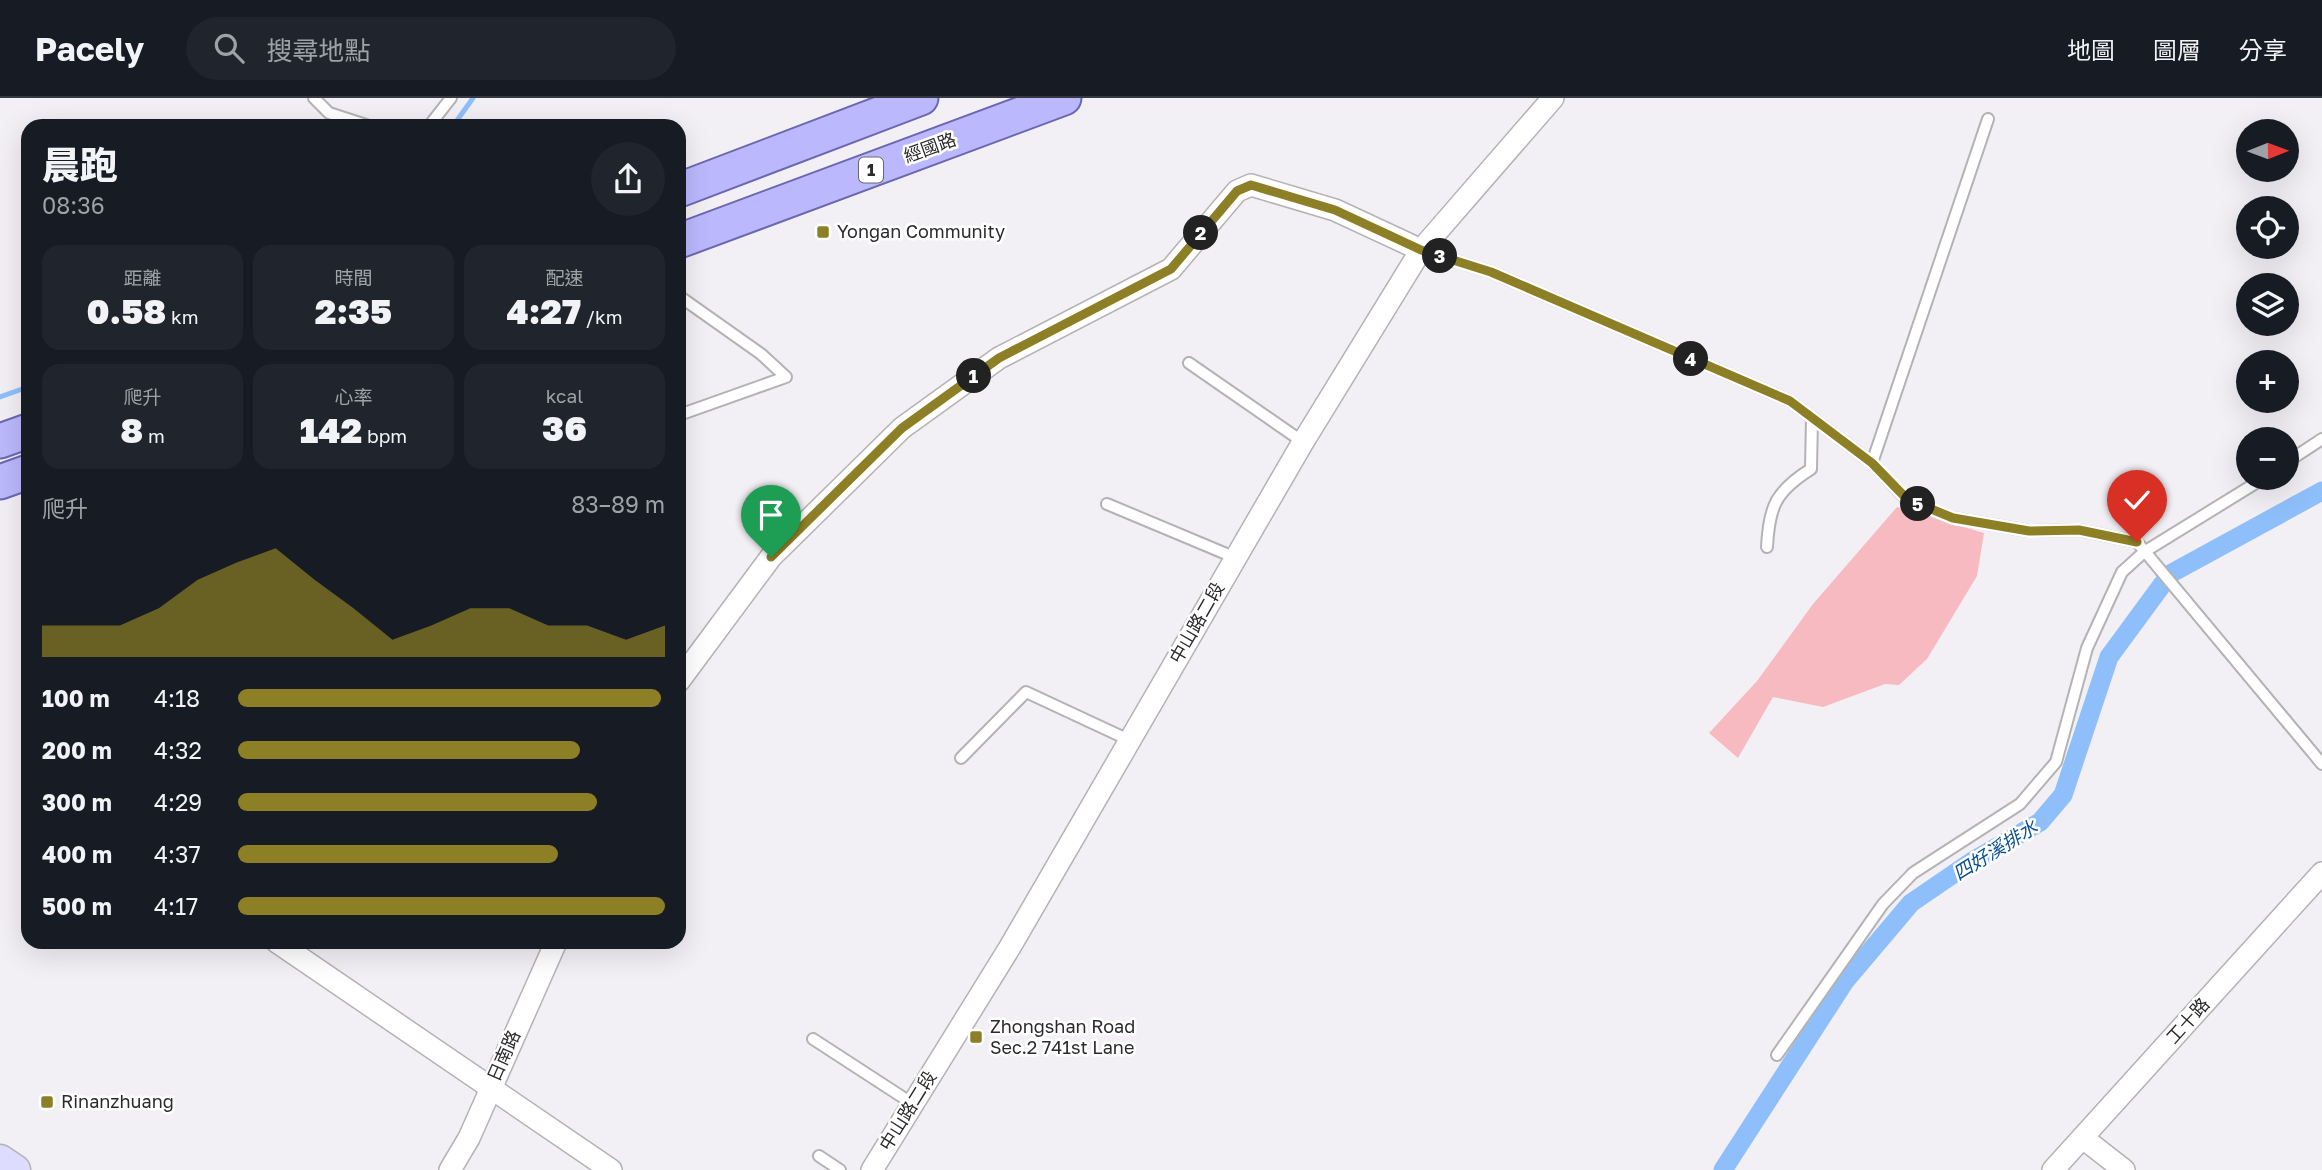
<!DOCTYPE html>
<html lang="zh-TW">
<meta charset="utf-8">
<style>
body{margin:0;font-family:"Golos Text","Noto Sans TC",sans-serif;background:#20242c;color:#f1f3f6;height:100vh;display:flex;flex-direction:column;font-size:26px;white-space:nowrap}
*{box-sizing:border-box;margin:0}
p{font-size:23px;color:#9ea1a6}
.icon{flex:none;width:38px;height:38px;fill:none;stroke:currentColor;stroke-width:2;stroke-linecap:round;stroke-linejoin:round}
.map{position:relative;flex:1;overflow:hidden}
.details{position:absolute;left:21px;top:21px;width:665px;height:830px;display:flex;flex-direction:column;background:#171b24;border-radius:21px;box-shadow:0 7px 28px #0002}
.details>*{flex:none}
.needle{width:46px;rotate:89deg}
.controls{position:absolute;left:2236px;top:21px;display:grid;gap:14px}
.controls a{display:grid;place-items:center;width:63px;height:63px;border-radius:50%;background:#171b24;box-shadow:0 7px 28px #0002;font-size:35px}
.pin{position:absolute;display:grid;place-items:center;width:60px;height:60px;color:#fff;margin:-72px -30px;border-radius:50% 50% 50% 0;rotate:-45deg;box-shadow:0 0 7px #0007}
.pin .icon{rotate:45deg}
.km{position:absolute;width:35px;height:35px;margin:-18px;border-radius:50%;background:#222;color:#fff;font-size:19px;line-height:35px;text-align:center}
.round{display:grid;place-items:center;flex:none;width:74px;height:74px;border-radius:37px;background:#20242c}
.summary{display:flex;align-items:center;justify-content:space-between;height:119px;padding:0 21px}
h1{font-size:38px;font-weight:800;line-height:52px}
.stats{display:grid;grid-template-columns:repeat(3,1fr);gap:10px;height:119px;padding:7px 21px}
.stats div{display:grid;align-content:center;border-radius:18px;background:#20242c;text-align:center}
.stats b{font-size:35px;font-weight:800}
.stats small{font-size:19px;font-weight:400}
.stats p{font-size:19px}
.chart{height:196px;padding:14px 21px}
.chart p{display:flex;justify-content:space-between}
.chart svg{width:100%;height:126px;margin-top:7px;fill:#8d7f25;opacity:.7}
ul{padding:0 21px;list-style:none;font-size:23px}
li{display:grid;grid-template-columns:112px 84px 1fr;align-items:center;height:52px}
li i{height:18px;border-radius:9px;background:#8d7f25}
header{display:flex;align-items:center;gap:42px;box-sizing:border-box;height:98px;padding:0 35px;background:#171b24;border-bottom:2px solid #363941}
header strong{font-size:33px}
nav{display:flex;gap:38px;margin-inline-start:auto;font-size:24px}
.search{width:490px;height:63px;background:#20242c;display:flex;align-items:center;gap:18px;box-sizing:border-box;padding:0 24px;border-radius:38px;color:#9ea1a6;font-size:26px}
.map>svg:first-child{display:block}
.green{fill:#f6bac0}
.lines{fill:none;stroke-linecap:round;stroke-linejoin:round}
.stream{stroke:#8fbffb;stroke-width:5}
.canal{stroke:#8fbffb;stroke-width:19}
.lane-casing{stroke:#b5b2b6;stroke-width:14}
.street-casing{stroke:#b5b2b6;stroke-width:24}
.secondary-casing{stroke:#b5b2b6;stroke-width:33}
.primary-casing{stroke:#6b68b3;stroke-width:37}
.lane{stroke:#fff;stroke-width:10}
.street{stroke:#fff;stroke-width:21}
.secondary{stroke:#dddcfe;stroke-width:30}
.primary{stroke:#bbb8fd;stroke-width:33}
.route-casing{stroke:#fff;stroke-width:14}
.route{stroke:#8d7f25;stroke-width:9}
.poi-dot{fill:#8d7f25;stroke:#fff;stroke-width:2.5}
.labels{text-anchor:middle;stroke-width:5;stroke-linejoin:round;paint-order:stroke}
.shield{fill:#fff;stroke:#6b6a6b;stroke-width:2}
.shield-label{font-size:16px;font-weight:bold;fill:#2b2a2c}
.street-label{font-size:18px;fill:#2b2a2c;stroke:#fff}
.poi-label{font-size:18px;fill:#2b2a2c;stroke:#fff;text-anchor:start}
.water-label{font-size:19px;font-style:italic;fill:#094f94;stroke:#fff}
</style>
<header>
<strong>Pacely</strong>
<div class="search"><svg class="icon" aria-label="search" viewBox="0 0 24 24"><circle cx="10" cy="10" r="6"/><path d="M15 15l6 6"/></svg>搜尋地點</div>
<nav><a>地圖</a><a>圖層</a><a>分享</a></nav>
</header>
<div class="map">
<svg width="2322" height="1072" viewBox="0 0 2322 1072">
<rect width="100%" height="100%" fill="#f3f0f5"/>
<path class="green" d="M 1897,409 L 1984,435 L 1977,478 L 1927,561 L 1899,587 L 1885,586 L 1823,609 L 1773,599 L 1738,660 L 1709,635 L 1757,583 L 1813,506 Z"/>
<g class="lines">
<path class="stream" d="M 453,28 L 473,0
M 0,299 L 28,289"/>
<path class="canal" d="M 1723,1072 L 1845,883 L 1911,805 L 1971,764 L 2040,724 L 2063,697 L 2109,559 L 2170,476 L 2322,393"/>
<defs>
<path id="lane" d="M 314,0 L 329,15 L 369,28
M 429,28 L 451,0
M 1421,152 L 1491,174 L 1790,303 L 1872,365 L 1907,402 L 1953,420 L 2029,433 L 2079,432 L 2137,444 L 2322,666
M 679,198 L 761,256 L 786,279 L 679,317
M 1189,265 L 1303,344
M 2287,364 L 2322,341
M 1872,365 L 1988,21
M 1107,406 L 1236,460
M 1767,449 C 1769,408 1776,393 1811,371 L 1812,320
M 961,660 L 1026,594 L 1129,642
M 813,941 L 913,1006
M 1777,957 L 1883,806 L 1913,775 L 2020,706 L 2056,664 L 2087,550 L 2122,474 L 2144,454 L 2264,380
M 819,1058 L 840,1072"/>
<path id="street" d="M 679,583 L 771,459 L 902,330 L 999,260 L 1171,171 L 1237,93 L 1251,87 L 1335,112 L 1421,152
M 277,844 L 611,1072
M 2083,1040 L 2124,1072
M 450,1072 L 469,1040 L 556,844
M 872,1072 L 1010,849 L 1303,344 L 1421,152 L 1553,0
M 2053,1072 L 2322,775"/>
<path id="secondary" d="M 0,1062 L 15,1072"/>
<path id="primary" d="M 679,92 L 921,0
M 679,143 L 1064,0
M 0,343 L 28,333
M 0,384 L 28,374"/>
</defs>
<use href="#lane" class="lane-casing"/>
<use href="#street" class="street-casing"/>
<use href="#secondary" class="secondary-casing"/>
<use href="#primary" class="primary-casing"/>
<use href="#lane" class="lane"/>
<use href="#street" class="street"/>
<use href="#secondary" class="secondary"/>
<use href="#primary" class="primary"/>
</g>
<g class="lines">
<defs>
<path id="route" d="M 771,459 L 902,330 L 999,260 L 1171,171 L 1237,93 L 1251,87 L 1335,112 L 1421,152 L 1491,174 L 1790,303 L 1872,365 L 1907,401 L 1953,420 L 2029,433 L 2079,432 L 2137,444"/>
</defs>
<use href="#route" class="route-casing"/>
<use href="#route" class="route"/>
</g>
<g class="poi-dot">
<rect x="816" y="127" width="14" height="14" rx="3.5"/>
<rect x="969" y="932" width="14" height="14" rx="3.5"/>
<rect x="40" y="997" width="14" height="14" rx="3.5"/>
</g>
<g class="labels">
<rect class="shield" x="859" y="59.5" width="24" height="25" rx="5"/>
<g class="shield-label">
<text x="871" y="78">1</text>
</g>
<g class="street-label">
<text transform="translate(930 50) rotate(-20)" y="6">經國路</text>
<text transform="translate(1197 525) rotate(-60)" y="6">中山路二段</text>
<text transform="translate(2188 923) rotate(-48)" y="6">工十路</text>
<text transform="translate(504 958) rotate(-66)" y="6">日南路</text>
<text transform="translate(908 1013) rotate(-58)" y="6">中山路二段</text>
</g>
<g class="poi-label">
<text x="837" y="140">Yongan Community</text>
<text x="990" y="935">Zhongshan Road<tspan x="990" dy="21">Sec.2 741st Lane</tspan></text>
<text x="61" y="1010">Rinanzhuang</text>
</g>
<g class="water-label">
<text transform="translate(1995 752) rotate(-32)" y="7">四好溪排水</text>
</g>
</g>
</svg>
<div class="controls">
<a><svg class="needle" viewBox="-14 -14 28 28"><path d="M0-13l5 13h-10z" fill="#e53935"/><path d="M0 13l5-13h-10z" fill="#9ea1a6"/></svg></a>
<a><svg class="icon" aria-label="locate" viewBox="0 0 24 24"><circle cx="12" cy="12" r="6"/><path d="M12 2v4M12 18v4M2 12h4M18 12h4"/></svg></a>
<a><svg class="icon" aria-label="layers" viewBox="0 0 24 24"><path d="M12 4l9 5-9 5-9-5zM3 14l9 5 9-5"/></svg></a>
<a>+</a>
<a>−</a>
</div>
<div class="pin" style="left:771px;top:459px;background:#1e9e55"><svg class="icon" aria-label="arrive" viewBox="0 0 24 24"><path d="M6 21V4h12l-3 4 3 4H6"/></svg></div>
<div class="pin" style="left:2137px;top:444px;background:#d93025"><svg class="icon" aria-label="check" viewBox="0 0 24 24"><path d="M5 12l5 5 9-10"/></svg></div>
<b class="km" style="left:974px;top:278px">1</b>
<b class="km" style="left:1201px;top:135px">2</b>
<b class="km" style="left:1440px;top:158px">3</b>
<b class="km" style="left:1691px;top:261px">4</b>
<b class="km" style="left:1918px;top:406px">5</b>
<section class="details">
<div class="summary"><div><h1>晨跑</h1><p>08:36</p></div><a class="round"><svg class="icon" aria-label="share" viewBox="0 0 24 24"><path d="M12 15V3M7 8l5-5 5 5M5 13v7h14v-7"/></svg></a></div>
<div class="stats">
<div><p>距離</p><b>0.58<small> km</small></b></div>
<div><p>時間</p><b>2:35</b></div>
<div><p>配速</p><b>4:27<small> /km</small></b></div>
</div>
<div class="stats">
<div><p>爬升</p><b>8<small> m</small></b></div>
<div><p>心率</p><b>142<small> bpm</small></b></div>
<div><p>kcal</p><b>36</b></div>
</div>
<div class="chart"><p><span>爬升</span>83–89 m</p>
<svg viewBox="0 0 160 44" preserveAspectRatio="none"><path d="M0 44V33L10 33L20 33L30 27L40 17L50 11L60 6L70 17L80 27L90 38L100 33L110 27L120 27L130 33L140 33L150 38L160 33V44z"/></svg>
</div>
<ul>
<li><b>100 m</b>4:18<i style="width:99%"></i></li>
<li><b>200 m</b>4:32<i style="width:80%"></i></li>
<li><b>300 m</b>4:29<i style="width:84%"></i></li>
<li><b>400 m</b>4:37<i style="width:75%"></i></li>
<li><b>500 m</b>4:17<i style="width:100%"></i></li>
</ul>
</section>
</div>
